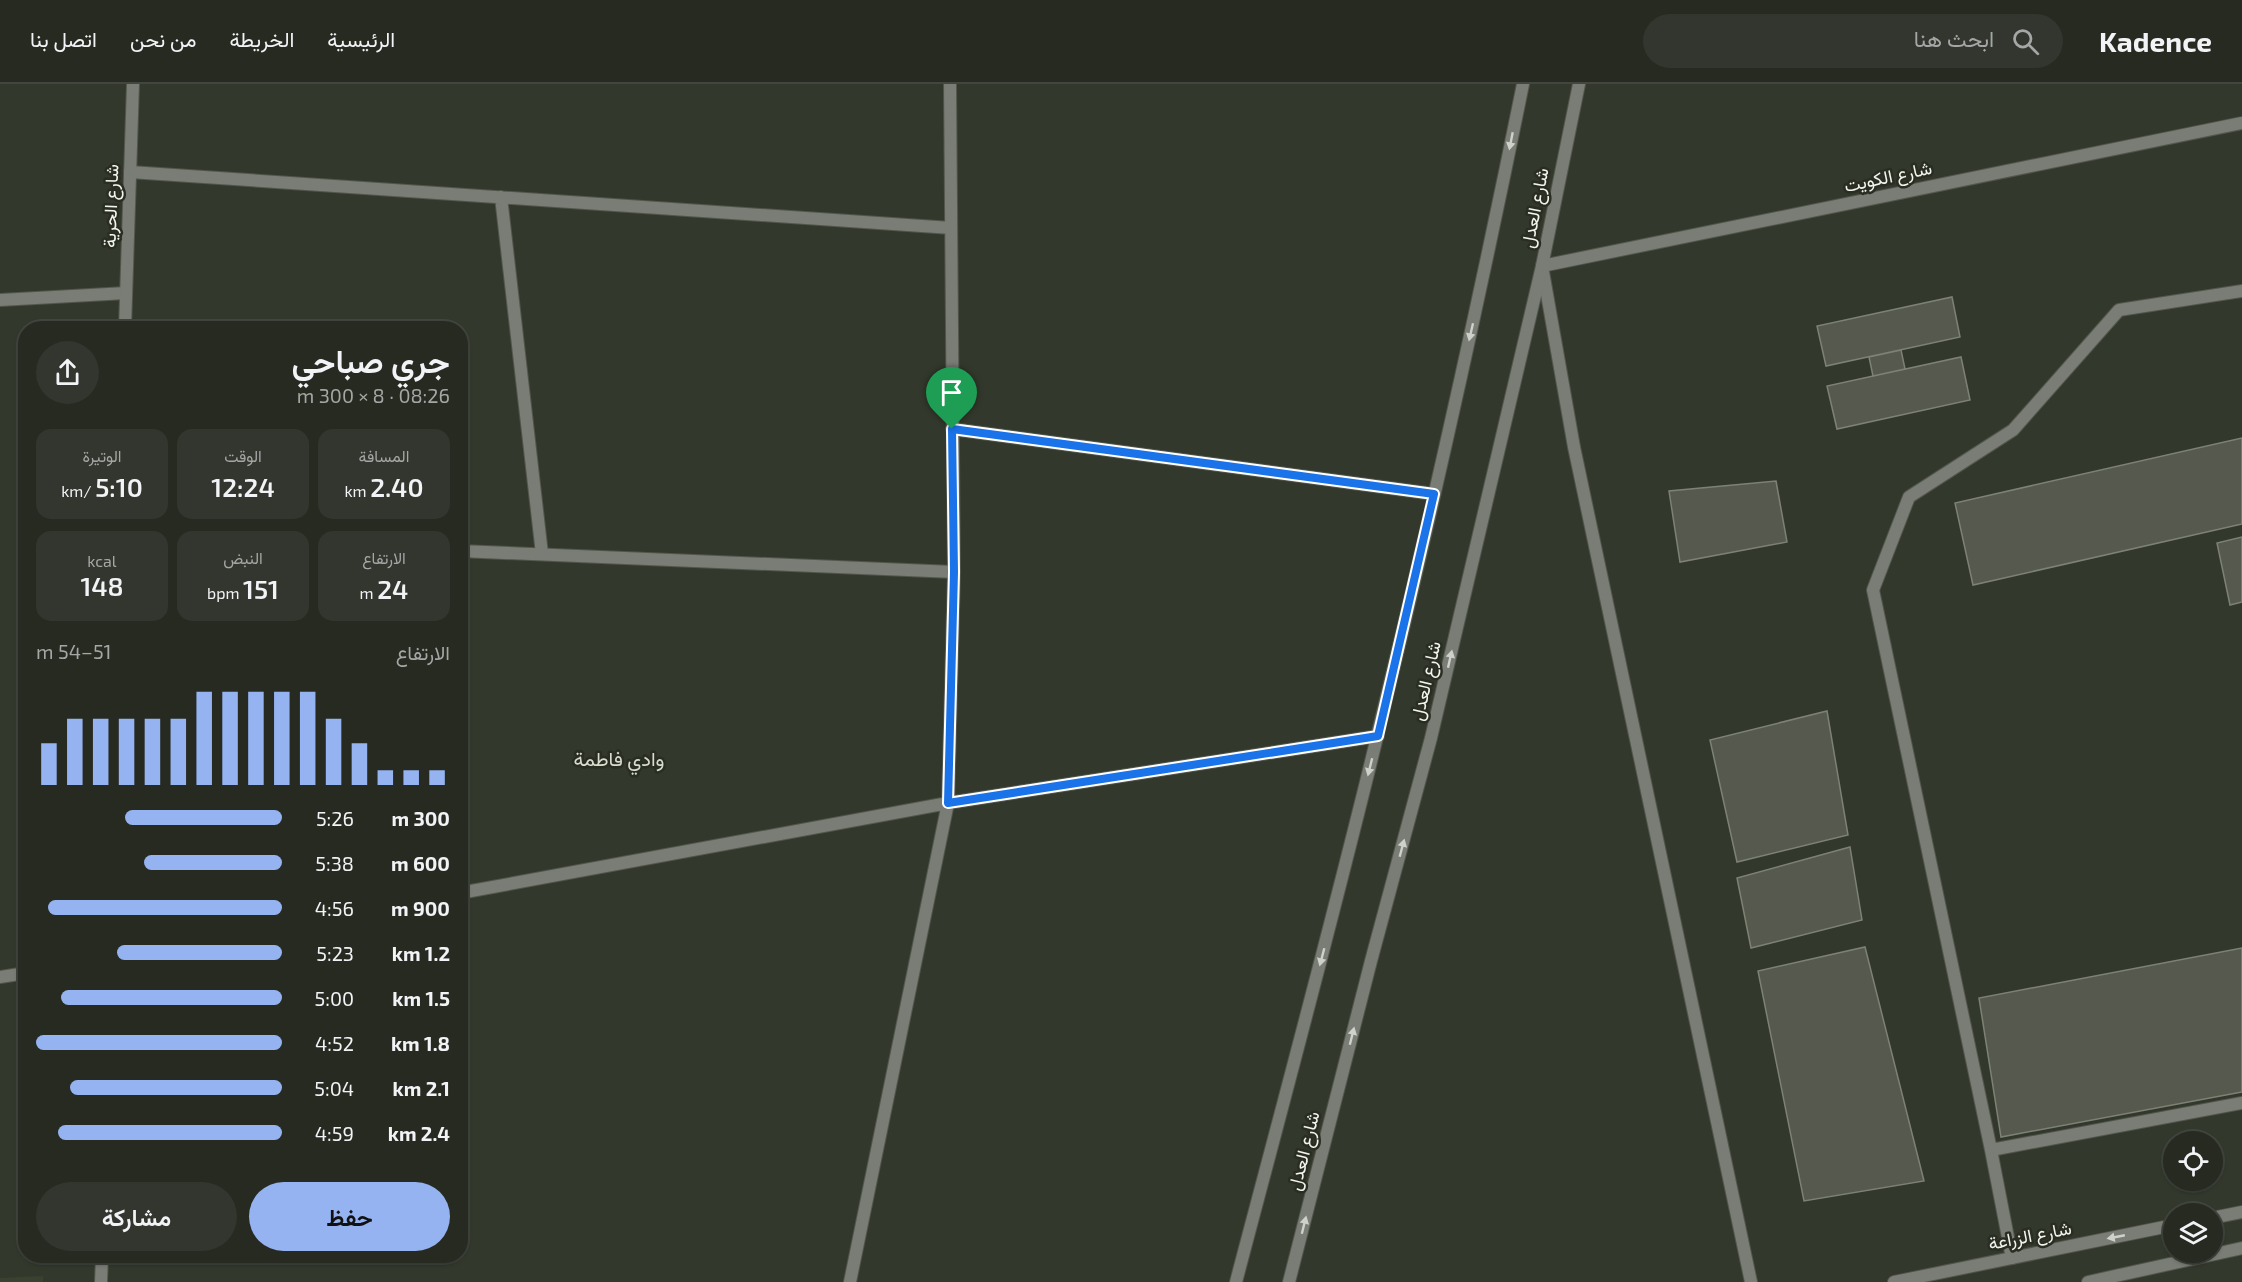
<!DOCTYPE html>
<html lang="ar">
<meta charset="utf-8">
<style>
body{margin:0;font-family:"Exo 2",Vazirmatn,sans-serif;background:#32362e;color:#f1f3f6;direction:rtl;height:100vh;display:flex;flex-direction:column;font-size:22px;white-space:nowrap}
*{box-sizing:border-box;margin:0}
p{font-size:20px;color:#a4a7a5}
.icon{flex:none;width:33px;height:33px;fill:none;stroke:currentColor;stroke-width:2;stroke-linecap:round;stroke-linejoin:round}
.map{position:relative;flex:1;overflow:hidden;direction:ltr}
.drawer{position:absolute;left:18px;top:237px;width:450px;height:942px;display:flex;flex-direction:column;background:#262a21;border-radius:24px;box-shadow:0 2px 4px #0004,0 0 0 2px #42463f;direction:rtl}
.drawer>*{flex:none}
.buttons{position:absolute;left:2163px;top:1047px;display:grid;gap:12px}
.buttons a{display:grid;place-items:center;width:60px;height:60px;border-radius:50%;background:#262a21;box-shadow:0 2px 4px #0004,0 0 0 2px #42463f;font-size:30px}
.pin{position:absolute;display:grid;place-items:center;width:51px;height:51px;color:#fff;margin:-62px -26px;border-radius:50% 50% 50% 0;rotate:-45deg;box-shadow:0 0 6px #0007}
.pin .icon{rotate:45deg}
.round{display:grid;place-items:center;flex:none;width:63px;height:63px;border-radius:32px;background:#32362e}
.headline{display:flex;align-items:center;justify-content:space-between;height:102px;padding:0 18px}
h1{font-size:33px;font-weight:600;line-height:45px}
.stats{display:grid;grid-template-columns:repeat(3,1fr);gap:9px;height:102px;padding:6px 18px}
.stats div{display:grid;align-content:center;border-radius:15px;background:#32362e;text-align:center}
.stats b{font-size:26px;font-weight:600}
.stats small{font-size:16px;font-weight:400}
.stats p{font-size:16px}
.chart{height:168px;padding:12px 18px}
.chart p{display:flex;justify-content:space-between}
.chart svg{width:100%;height:108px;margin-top:6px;stroke:#95b2f1;stroke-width:6}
.primary-button{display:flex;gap:12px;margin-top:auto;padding:12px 18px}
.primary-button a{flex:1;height:69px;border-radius:36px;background:#95b2f1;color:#111;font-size:24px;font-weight:600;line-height:69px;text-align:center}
.primary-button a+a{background:#32362e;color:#f1f3f6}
ul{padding:0 18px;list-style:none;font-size:20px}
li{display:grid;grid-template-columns:96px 72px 1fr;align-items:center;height:45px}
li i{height:15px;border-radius:8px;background:#95b2f1}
header{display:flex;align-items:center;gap:36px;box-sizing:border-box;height:84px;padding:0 30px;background:#262a21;border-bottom:2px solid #42463f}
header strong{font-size:28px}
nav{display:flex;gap:33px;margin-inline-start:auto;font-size:21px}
.search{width:420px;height:54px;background:#32362e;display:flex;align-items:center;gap:15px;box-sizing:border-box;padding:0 21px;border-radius:33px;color:#a4a7a5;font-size:22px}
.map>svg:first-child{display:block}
.built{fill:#3a412f}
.building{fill:#565a4e;stroke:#7d8275;stroke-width:1.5}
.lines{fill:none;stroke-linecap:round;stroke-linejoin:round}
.service-casing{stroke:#52564b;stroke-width:14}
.minor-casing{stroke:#52564b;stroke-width:14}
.tertiary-casing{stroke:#52564b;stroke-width:14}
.service{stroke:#7a7c76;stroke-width:12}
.minor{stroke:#7a7c76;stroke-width:12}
.tertiary{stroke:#7a7c76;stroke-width:12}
.oneway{fill:#ced1ca}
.route-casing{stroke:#fff;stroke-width:12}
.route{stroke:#1a73e8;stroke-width:8}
.labels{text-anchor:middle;stroke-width:5;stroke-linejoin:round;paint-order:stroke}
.street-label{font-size:18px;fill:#f2f5ee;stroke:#292d22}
.neighbourhood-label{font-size:20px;fill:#d7ddce;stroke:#292d22}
</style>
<header>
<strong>Kadence</strong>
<div class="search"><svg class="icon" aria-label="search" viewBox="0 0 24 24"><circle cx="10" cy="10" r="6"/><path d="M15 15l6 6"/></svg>ابحث هنا</div>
<nav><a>الرئيسية</a><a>الخريطة</a><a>من نحن</a><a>اتصل بنا</a></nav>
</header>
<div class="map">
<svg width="2242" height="1198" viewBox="0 0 2242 1198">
<rect width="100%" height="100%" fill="#33382c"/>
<path class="built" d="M 43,1192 L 43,1198 L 0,1198 L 0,1194 Z"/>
<path class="building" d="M 1952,213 L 1960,253 L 1826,282 L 1817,242 Z
M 1901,266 L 1905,285 L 1873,292 L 1869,273 Z
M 1961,273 L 1970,316 L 1837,345 L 1827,302 Z
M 2242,354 L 2242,440 L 1973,501 L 1955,419 Z
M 1776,397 L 1787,458 L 1680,478 L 1669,407 Z
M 2242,453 L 2242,518 L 2230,521 L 2217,459 Z
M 1827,627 L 1848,751 L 1737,778 L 1710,656 Z
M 1850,763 L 1862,836 L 1751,864 L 1737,794 Z
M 1865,863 L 1924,1097 L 1804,1117 L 1758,887 Z
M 2242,864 L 2242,1008 L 2001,1053 L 1979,914 Z"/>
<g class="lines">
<defs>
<path id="service" d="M 2242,207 L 2119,226 L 2013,346 L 1909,413 L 1873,506 L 1991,1066 L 2242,1019
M 1991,1066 L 2012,1174"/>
<path id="minor" d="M 130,88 L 951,144
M 501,113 L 542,470
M 0,216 L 126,209
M 952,345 L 1434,410
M 460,467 L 954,488
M 460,809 L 948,719 L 1378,652
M 0,893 L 26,889
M 2212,1134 L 2242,1128
M 850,1198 L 948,719 L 954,488 L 950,0
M 1751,1198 L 1574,363 L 1542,182 L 2242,39
M 1894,1198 L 2174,1141
M 2088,1198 L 2242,1164"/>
<path id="tertiary" d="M 125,244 L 133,0
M 101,1198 L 102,1172
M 1236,1198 C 1284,1016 1333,835 1377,653 C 1430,436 1479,218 1523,0
M 1289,1198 L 1371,877 L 1431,654 L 1542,182 L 1579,0"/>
</defs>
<use href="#service" class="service-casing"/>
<use href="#minor" class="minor-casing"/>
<use href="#tertiary" class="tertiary-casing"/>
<use href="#service" class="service"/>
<use href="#minor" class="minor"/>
<use href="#tertiary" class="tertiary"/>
</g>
<defs><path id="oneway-solid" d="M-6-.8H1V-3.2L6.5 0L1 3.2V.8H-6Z" transform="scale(1.5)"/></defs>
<g class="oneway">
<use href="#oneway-solid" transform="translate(1511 57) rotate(101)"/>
<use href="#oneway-solid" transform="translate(1471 248) rotate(103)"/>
<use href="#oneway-solid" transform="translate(1450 575) rotate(-77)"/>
<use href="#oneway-solid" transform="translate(1370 683) rotate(104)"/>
<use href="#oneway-solid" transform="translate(1402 764) rotate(-75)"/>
<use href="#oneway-solid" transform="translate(1322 873) rotate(105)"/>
<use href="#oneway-solid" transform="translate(1352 952) rotate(-76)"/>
<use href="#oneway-solid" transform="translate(1304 1141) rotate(-76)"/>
<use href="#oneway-solid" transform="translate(2116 1153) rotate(169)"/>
</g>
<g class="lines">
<defs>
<path id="route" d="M 952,345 L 1434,410 L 1378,652 L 948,719 L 954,488 Z"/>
</defs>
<use href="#route" class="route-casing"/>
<use href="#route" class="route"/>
</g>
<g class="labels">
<g class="street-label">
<text transform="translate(1888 93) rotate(-12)" y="6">شارع الكويت</text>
<text transform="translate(111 122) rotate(-88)" y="6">شارع الحرية</text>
<text transform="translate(1535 124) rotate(-79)" y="6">شارع العدل</text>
<text transform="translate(1426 597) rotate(-77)" y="6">شارع العدل</text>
<text transform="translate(1304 1067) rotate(-76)" y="6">شارع العدل</text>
<text transform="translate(2030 1152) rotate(-11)" y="6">شارع الزراعة</text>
</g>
<g class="neighbourhood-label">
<text x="619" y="682">وادي فاطمة</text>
</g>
</g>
</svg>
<div class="buttons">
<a><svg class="icon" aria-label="locate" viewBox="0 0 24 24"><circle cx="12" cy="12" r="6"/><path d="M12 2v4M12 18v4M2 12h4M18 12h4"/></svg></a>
<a><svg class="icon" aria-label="layers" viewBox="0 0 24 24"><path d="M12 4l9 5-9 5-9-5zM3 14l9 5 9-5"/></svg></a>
</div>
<div class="pin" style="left:952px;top:345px;background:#1e9e55"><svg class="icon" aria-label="arrive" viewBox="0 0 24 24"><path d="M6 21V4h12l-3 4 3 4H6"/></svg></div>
<section class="drawer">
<div class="headline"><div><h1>جري صباحي</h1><p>08:26 · 8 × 300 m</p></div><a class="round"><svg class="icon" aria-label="share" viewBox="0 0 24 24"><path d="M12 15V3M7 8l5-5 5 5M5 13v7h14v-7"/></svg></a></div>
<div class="stats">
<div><p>المسافة</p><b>2.40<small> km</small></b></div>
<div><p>الوقت</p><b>12:24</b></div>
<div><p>الوتيرة</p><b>5:10<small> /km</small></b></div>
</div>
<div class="stats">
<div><p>الارتفاع</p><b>24<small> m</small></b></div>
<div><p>النبض</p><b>151<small> bpm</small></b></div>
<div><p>kcal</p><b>148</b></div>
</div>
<div class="chart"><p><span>الارتفاع</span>51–54 m</p>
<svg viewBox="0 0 160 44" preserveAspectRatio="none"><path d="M5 44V27M15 44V17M25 44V17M35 44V17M45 44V17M55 44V17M65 44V6M75 44V6M85 44V6M95 44V6M105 44V6M115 44V17M125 44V27M135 44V38M145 44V38M155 44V38"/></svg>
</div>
<ul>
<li><b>300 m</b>5:26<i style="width:64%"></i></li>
<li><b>600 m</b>5:38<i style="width:56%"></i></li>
<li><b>900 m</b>4:56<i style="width:95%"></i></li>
<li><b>1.2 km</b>5:23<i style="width:67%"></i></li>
<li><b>1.5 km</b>5:00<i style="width:90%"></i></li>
<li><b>1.8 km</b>4:52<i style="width:100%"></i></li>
<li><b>2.1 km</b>5:04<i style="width:86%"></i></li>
<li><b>2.4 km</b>4:59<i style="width:91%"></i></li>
</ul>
<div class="primary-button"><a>حفظ</a><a>مشاركة</a></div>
</section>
</div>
